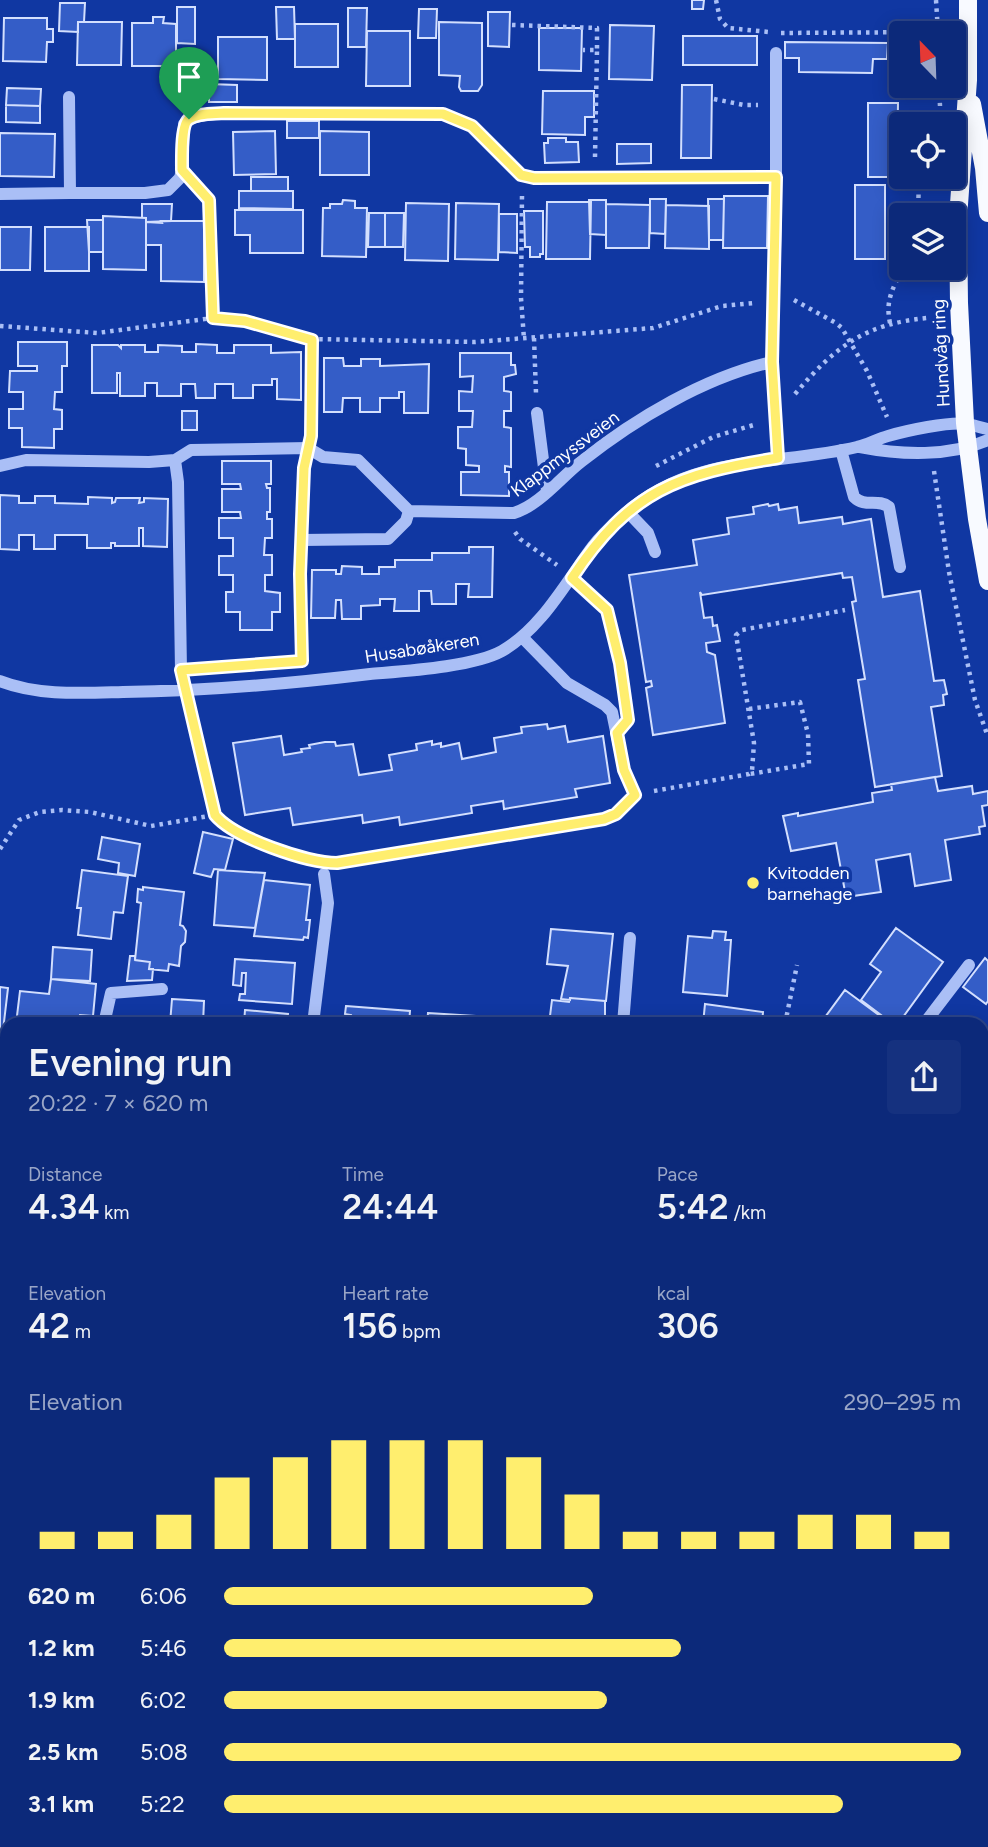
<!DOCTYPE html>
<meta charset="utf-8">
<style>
body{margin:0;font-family:Figtree,sans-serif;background:#15317f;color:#f1f3f6;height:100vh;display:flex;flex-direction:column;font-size:26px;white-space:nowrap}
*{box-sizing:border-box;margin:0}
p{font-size:23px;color:#9aa6c7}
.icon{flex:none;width:38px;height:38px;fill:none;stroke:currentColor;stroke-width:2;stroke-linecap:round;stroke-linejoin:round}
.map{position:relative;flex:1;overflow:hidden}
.details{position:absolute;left:0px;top:1017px;width:989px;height:831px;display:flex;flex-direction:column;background:#0c297a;border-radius:21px 21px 0 0;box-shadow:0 4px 18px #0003,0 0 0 2px #2c458b}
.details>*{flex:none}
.needle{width:46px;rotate:337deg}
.fabs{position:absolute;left:889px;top:21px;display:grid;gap:14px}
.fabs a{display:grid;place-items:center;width:77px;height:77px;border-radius:7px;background:#0c297a;box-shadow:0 4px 18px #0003,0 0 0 2px #2c458b;font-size:35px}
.pin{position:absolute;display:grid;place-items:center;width:60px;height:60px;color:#fff;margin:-72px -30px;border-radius:50% 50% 50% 0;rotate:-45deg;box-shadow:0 0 7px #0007}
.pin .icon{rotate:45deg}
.round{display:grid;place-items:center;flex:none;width:74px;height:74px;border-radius:7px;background:#15317f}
.head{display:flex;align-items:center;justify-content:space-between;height:119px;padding:0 28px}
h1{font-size:38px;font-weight:600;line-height:52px}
.stats{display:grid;grid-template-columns:repeat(3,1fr);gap:10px;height:119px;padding:7px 28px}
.stats div{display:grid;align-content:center}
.stats b{font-size:35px;font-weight:600}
.stats small{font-size:19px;font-weight:400}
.stats p{font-size:19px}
.chart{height:196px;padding:14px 28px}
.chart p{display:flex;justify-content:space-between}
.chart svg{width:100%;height:126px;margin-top:7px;stroke:#ffee6e;stroke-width:6}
ul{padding:0 28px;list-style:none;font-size:23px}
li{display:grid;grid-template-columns:112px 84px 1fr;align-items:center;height:52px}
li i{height:18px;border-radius:9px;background:#ffee6e}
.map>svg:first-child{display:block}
.building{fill:#345dc7;stroke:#d3dffe;stroke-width:2}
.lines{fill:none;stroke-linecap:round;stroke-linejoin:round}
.path{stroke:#aabff6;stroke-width:4.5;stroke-dasharray:3.5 5;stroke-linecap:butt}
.minor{stroke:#aabff6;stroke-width:12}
.major{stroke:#f8faff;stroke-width:18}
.route-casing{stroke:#fff;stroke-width:14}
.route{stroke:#ffee6e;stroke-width:9}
.poi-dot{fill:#ffee6e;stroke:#1037a2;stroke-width:2.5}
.labels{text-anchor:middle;stroke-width:7;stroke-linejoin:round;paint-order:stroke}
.street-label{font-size:18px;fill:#fff;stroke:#1037a2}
.poi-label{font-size:18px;fill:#fff;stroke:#1037a2;text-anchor:start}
</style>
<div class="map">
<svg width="988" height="1847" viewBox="0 0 988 1847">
<rect width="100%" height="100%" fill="#1037a2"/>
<path class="building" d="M 692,0 L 704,0 L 703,9 L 692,9 Z
M 60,3 L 85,3 L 84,22 L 78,22 L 78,32 L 59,31 Z
M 177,7 L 195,7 L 195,44 L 177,43 Z
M 276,7 L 294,7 L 295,39 L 277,39 Z
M 348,8 L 367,8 L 366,47 L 348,47 Z
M 419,9 L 437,9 L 436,38 L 418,38 Z
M 488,12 L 510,12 L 509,47 L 488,46 Z
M 153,17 L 164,17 L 163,23 L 176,24 L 176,66 L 132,66 L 132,23 L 153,23 Z
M 4,18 L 47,18 L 47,29 L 53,29 L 53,42 L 47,42 L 46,62 L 3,61 Z
M 78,22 L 122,22 L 121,65 L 77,65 Z
M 439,22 L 482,23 L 482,85 L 478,91 L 461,91 L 459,87 L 460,76 L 439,75 Z
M 295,24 L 338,24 L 338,67 L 295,67 Z
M 610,25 L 654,26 L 652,80 L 609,79 Z
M 539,28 L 582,28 L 581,71 L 539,70 Z
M 367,31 L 410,31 L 410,86 L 366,86 Z
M 683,36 L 757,36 L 757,65 L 683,65 Z
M 218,37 L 267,37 L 267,80 L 218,79 Z
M 785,42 L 888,43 L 887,59 L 873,59 L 872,73 L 799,72 L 799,58 L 785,58 Z
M 209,84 L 237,85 L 237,102 L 209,102 Z
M 682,85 L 712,85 L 711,158 L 681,158 Z
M 7,88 L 41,89 L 40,106 L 6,105 Z
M 543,91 L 594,91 L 594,117 L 585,117 L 585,135 L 542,134 Z
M 868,103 L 898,103 L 897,177 L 868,177 Z
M 6,105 L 40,106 L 40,123 L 6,122 Z
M 287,121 L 319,121 L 319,138 L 287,138 Z
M 275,131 L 276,174 L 234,175 L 233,132 Z
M 320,131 L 369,132 L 369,175 L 320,175 Z
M 0,133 L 55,134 L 54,177 L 0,176 Z
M 548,138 L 566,138 L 566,142 L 578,142 L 579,162 L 545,163 L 544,143 L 548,143 Z
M 617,144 L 651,144 L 651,163 L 617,164 Z
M 251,177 L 288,177 L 288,191 L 251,191 Z
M 855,185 L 885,185 L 885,259 L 855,259 Z
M 239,191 L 293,191 L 293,209 L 239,208 Z
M 724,196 L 768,196 L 767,248 L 723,248 Z
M 650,199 L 666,199 L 665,234 L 650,233 Z
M 708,199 L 724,199 L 723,240 L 709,240 Z
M 343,200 L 355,201 L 355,208 L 367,208 L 366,257 L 322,256 L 323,208 L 330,208 L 330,204 L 342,204 Z
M 589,200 L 606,200 L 606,235 L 590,234 Z
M 547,202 L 591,202 L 590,259 L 546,259 Z
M 406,203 L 449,204 L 448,261 L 405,260 Z
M 456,203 L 499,204 L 498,260 L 455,259 Z
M 142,204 L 172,204 L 171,221 L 146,222 L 146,218 L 142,218 Z
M 606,204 L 650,205 L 649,248 L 606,248 Z
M 666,205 L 709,206 L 709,249 L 665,248 Z
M 235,210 L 303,210 L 303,253 L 250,253 L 250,235 L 235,235 Z
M 524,211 L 543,211 L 543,254 L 540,254 L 540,257 L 530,257 L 530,247 L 525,247 Z
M 369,213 L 385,213 L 385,247 L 368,247 Z
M 385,213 L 404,213 L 403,247 L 385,247 Z
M 499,214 L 517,214 L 517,253 L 499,252 Z
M 103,216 L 146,218 L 146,270 L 103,269 Z
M 87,220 L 103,220 L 103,252 L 89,252 Z
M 161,221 L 204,221 L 204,282 L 161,281 L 161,245 L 146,245 L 146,222 L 162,223 Z
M 0,227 L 31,227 L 30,270 L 0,270 Z
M 45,227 L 89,227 L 89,271 L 45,271 Z
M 18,342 L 67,342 L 67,366 L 62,366 L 62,392 L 55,392 L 54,409 L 62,410 L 62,429 L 54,429 L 54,448 L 22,447 L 22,428 L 9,428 L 9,409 L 23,409 L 23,392 L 9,392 L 10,371 L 37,371 L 37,366 L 18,366 Z
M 196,344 L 217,345 L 217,353 L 234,353 L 234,345 L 271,345 L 271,353 L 301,352 L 301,400 L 277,399 L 277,379 L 272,379 L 272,385 L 253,385 L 253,398 L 233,398 L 233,384 L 215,384 L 215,398 L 196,398 L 195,384 L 181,384 L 181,396 L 157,396 L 157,383 L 145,383 L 145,396 L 120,396 L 120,373 L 117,373 L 117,393 L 92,393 L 92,345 L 118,345 L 121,348 L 121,345 L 145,345 L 145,352 L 158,352 L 158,345 L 182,346 L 182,352 L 196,352 Z
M 460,353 L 511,353 L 511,365 L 515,365 L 516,374 L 504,377 L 504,391 L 511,392 L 511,411 L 504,411 L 504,427 L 511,428 L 511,467 L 505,466 L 505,472 L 509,472 L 509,496 L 461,495 L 461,472 L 479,472 L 479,466 L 466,465 L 466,449 L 458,448 L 458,427 L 472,427 L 473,411 L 459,411 L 459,391 L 472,392 L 473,376 L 460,377 Z
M 324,358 L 343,358 L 344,366 L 361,366 L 361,359 L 380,359 L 380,366 L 429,364 L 428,413 L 404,413 L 404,392 L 399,392 L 399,398 L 380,398 L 380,412 L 360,412 L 360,398 L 343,398 L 342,412 L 324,412 Z
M 182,411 L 197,411 L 197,430 L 182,430 Z
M 222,461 L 271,461 L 271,484 L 266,484 L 267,488 L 270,488 L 270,512 L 267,512 L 267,519 L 272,519 L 272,538 L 265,538 L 264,555 L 272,555 L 272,575 L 265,575 L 265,591 L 280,593 L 280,612 L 272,612 L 272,630 L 240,630 L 240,612 L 226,612 L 226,592 L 233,592 L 233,575 L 219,575 L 219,556 L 233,556 L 233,538 L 219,538 L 219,518 L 241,518 L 240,512 L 222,512 L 222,489 L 241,489 L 240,484 L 222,484 Z
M 0,495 L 19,496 L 19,503 L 35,503 L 35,496 L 55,496 L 55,503 L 88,504 L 88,497 L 112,498 L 112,503 L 115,502 L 116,498 L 140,498 L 139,503 L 144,502 L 144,498 L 168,499 L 167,547 L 143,546 L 143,528 L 139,528 L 139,546 L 115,546 L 115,543 L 111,543 L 111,548 L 87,548 L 87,535 L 55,535 L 55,549 L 34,549 L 34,535 L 19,535 L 19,550 L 0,549 Z
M 768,504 L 769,506 L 778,504 L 779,510 L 797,507 L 799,523 L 842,517 L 843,524 L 871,519 L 883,597 L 920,591 L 934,681 L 944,680 L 947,694 L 943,695 L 944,705 L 931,707 L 942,776 L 875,787 L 858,680 L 865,679 L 852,602 L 856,601 L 852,577 L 843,578 L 842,573 L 702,595 L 700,592 L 704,618 L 712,617 L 713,626 L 717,625 L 720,641 L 706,643 L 707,652 L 715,655 L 725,723 L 653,735 L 646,688 L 652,686 L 651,681 L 646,682 L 629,575 L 697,565 L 693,540 L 729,534 L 727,518 L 754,514 L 753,507 Z
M 469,547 L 493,547 L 492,597 L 468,597 L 469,584 L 456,584 L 456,604 L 432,604 L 431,591 L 419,591 L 419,611 L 394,611 L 395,599 L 380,599 L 380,605 L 361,606 L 361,619 L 342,619 L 341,600 L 336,600 L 335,618 L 311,618 L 312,570 L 336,570 L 336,574 L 341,574 L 342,566 L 362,567 L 362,574 L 379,574 L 379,567 L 395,567 L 395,560 L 432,560 L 432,553 L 469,553 Z
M 547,724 L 548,729 L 565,726 L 568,742 L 603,736 L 610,783 L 575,789 L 577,797 L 504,809 L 503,801 L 471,806 L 472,813 L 400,825 L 399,817 L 363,823 L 362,815 L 293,825 L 290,808 L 245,815 L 233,743 L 281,736 L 284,755 L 302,752 L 301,749 L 310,748 L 309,745 L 325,742 L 335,742 L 336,746 L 353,744 L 359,775 L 392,770 L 389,755 L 417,750 L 416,744 L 432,741 L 432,745 L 441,743 L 441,747 L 459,743 L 462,759 L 496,752 L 494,738 L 522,733 L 521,727 Z
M 935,777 L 938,791 L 972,786 L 973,794 L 988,791 L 988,805 L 982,806 L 985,826 L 979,827 L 980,834 L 945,840 L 951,880 L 915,886 L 910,854 L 876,860 L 881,892 L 846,897 L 836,843 L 791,851 L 783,816 L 798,813 L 798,816 L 873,802 L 872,793 L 892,790 L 891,784 Z
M 203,832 L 233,839 L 225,870 L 214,869 L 211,877 L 194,873 Z
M 102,837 L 140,844 L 135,876 L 118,873 L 119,863 L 98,859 Z
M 82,870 L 128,876 L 123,913 L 114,912 L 111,939 L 78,935 L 81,908 L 77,908 Z
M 218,870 L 265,873 L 255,928 L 214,925 Z
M 264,880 L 310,885 L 306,920 L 310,920 L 308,938 L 304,937 L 303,940 L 254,936 Z
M 143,887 L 184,892 L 180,925 L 183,926 L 186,931 L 185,942 L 181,946 L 179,966 L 169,964 L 168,971 L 149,969 L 150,962 L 135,960 L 141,903 L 137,902 L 138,889 L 143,890 Z
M 896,928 L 943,962 L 898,1024 L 893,1024 L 861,1000 L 881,972 L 870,964 Z
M 551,929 L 613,934 L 606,1001 L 570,998 L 570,1000 L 561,999 L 568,966 L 547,964 Z
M 713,931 L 726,932 L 725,940 L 731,940 L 727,996 L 683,992 L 688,936 L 712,938 Z
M 53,947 L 92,950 L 90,981 L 51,979 Z
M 130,956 L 135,956 L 135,960 L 150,962 L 149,969 L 153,969 L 152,980 L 127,981 Z
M 985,958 L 988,961 L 988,1001 L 986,1004 L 963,987 Z
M 235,959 L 295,963 L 292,1004 L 239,1000 L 240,994 L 245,994 L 246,973 L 242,973 L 241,986 L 233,985 Z
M 51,979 L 96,984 L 93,1016 L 80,1015 L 79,1024 L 16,1024 L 20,991 L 49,994 Z
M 0,987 L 8,988 L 2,1039 L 0,1039 Z
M 845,990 L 891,1024 L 820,1024 Z
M 570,998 L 605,1001 L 605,1024 L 549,1024 L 552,1000 L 569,1002 Z
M 172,999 L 204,1001 L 203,1024 L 170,1024 Z
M 705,1004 L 763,1012 L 762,1024 L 703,1024 Z
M 346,1006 L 410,1011 L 409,1024 L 350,1024 L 351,1015 L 345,1014 Z
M 245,1010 L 288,1014 L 287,1024 L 244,1024 Z
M 428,1013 L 491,1017 L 490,1024 L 427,1024 Z
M 133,1018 L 168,1020 L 168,1024 L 133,1024 Z
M 982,1060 L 988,1065 L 987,1115 L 982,1111 Z
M 988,1165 L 988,1223 L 984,1226 L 982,1224 L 982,1172 Z
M 988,1351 L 988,1370 L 982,1365 L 982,1360 Z
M 982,1395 L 988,1399 L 988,1437 L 982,1445 Z
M 987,1484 L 988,1485 L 988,1518 L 982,1513 L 982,1491 Z
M 982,1543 L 988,1548 L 988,1563 L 982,1571 Z
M 982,1599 L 988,1603 L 988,1625 L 982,1620 Z
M 984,1752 L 988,1755 L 988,1811 L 982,1807 Z
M 940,1841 L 979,1841 L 983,1847 L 932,1847 Z"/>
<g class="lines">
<path class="path" d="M 716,0 L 720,19 L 728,28 L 769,32
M 936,0 L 938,32
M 512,25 L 597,28 L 597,50 L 583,50
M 781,33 L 938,32
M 939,86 L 940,106
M 714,99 L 744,105 L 758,105
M 924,124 L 941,118
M 595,157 L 597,50
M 198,186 L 209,200 L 211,214 L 213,318
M 522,196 L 521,298 L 524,339
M 918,215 L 919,177
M 794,300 L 836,323 L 842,328 L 867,371 L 887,417
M 890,323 C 885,300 893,288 903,268
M 0,326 L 97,333 L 213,318 L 245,321 L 311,339 L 475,342 L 653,328 L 722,306 L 754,303
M 534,338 L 536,393
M 795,394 C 835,347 864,324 927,318
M 311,430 L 311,339
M 656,466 L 713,437 L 757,424
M 934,471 L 949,572 L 975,700 L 988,737
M 515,532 L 520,539 L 557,565
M 300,560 L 302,661
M 585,590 L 607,610 L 626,695
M 191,708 L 215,815 C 236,840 279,851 309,859
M 749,709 L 800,702 L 808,734 L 809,764 L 750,774
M 654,791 L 749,774 L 752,771 L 754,743 L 736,635 L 742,630 L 845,610
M 0,849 L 19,820 L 40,812 L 62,810 L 90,812 L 151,826 L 215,815
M 338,863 L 570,826 L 610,817 L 620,809
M 785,1024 L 797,965
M 982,1744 L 988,1748
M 556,1841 L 559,1847
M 865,1841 L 869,1847
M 310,1847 L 318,1841"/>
<path class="minor" d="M 776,53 L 776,213 L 772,362 L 778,458
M 69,97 L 70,193 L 145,193 L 168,190 L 180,178 L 182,170 L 184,124 C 194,114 210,115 224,113 L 443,114 L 472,126 L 521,175 L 534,178 L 776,177
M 0,194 L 70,193
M 537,413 L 547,491
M 860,447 C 901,455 950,457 988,440
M 308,448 L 304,468 L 301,540 L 388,539 L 406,521 L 409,511
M 841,450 L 854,497 C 865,508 878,498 889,507 L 900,567
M 175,460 L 178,482 L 181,670 L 186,691
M 0,466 L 26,460 L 149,462 L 175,460 L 191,450 L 308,448 L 323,457 L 358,460 L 409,511 L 514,513 C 540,505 561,477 582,461 C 635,419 705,377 772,362
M 628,512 L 648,533 L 655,552
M 522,637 L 567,683 L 605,705 L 612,712 L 624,770 L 635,795
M 0,681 C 38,696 83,693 123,692 C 206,691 287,684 370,674 C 404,671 473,667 502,651 C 542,628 566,582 593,546 C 603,533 616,522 627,512 C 695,453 778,466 857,447 C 868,445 877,439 888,436 C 905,431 950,421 967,424 C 974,425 981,428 988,429
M 104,1024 L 111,993 L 162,989
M 313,1024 L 328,903 L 324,874
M 623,1024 L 630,938
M 924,1024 L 969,965
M 0,1095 L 7,1096
M 1,1224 L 7,1130
M 982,1305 L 988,1306
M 982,1677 L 988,1668"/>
<path class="major" d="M 968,0 L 968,80 L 958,218 L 959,303 L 965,423 L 977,519 L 988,581
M 972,104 L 984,168 L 988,213"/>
</g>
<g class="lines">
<defs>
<path id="route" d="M 224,113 L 443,114 L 472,126 L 521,175 L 534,178 L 776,177 L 772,362 L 778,458 C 678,474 630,490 572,578 L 607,610 L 620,663 L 628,720 L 617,733 L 624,770 L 635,795 L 616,814 L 604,819 L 337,863 C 307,863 234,838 215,815 L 181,670 L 302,661 L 300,574 L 304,468 L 311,436 L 312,340 L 245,321 L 213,318 L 209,200 L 182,170 C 182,159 181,124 189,119 C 198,113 214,114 224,113 Z"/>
</defs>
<use href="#route" class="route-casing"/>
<use href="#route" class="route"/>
</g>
<circle class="poi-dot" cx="753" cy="883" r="7"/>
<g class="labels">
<g class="street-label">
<text transform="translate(941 353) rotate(-93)" y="6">Hundvåg ring</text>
<text transform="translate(565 454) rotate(-37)" y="6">Klappmyssveien</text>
<text transform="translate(422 648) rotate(-9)" y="6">Husabøåkeren</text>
</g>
<g class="poi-label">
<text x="767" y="879">Kvitodden<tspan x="767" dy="21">barnehage</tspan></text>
</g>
</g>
</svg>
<div class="fabs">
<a><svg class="needle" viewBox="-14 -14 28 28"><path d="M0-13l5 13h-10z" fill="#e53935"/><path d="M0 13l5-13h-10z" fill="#9aa6c7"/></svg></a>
<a><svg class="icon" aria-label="locate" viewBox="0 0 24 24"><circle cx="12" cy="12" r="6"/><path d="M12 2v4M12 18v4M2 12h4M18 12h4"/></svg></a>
<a><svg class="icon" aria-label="layers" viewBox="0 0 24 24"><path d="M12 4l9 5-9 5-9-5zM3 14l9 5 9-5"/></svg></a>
</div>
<div class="pin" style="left:189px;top:119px;background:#1e9e55"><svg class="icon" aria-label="arrive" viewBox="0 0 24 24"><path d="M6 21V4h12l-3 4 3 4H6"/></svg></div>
<section class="details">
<div class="head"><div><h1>Evening run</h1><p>20:22 · 7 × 620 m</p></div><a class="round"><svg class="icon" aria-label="share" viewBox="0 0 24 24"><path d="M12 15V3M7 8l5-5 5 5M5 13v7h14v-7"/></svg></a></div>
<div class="stats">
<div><p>Distance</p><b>4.34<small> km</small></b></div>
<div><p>Time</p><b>24:44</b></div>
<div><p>Pace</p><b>5:42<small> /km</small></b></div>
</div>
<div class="stats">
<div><p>Elevation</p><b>42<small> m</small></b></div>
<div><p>Heart rate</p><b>156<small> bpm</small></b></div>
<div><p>kcal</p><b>306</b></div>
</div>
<div class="chart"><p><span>Elevation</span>290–295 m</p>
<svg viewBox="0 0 160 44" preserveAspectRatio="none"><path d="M5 44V38M15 44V38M25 44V32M35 44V19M45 44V12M55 44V6M65 44V6M75 44V6M85 44V12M95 44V25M105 44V38M115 44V38M125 44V38M135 44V32M145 44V32M155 44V38"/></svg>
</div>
<ul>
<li><b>620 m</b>6:06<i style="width:50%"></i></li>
<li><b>1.2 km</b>5:46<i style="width:62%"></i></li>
<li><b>1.9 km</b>6:02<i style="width:52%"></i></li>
<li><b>2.5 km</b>5:08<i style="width:100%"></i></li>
<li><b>3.1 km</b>5:22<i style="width:84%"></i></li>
</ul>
</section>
</div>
